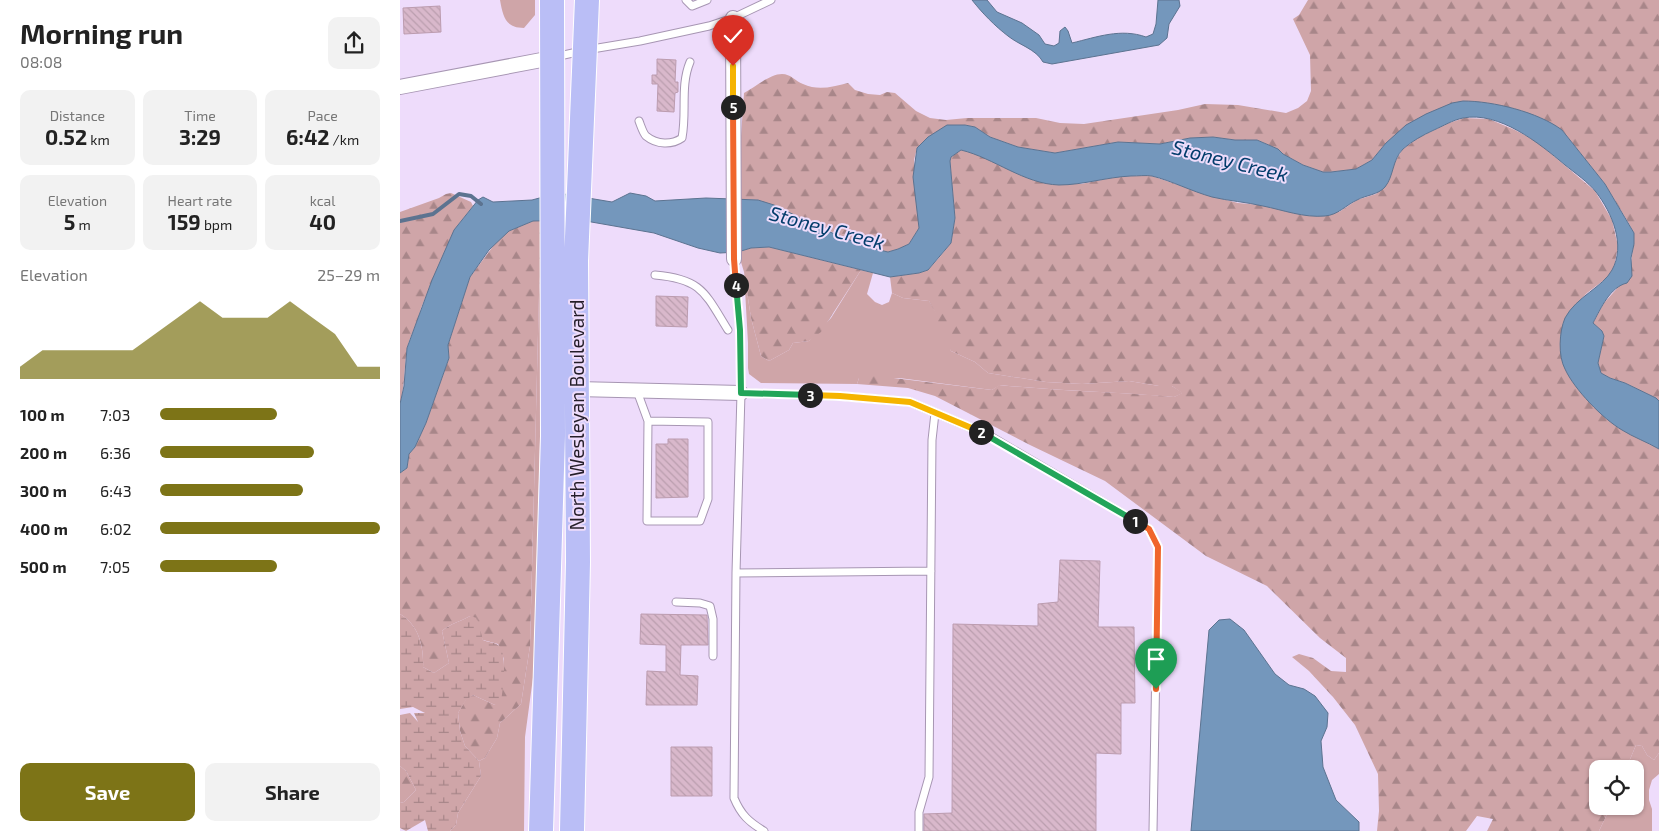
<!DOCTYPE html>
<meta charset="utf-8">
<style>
body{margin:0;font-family:"Exo 2",sans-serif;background:#f2f2f2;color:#222;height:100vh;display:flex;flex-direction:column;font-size:19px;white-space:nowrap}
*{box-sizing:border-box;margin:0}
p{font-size:16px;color:#767676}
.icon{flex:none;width:28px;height:28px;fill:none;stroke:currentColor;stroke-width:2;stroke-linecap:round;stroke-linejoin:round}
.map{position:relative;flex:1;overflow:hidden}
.drawer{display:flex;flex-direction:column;background:#fff;width:400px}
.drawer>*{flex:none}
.controls{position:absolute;left:1189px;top:760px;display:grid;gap:10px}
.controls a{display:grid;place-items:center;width:55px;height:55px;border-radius:10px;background:#fff;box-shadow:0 1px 4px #0004;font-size:25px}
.pin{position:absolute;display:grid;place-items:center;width:42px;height:42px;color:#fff;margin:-51px -21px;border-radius:50% 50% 50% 0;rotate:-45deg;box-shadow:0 0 5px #0007}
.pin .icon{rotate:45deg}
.km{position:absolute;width:25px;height:25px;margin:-12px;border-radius:50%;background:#222;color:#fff;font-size:14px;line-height:25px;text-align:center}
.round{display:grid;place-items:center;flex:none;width:52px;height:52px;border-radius:10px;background:#f2f2f2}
.summary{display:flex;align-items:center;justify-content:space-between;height:85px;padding:0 20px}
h1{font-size:28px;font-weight:700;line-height:38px}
.stats{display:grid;grid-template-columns:repeat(3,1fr);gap:8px;height:85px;padding:5px 20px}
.stats div{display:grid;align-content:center;border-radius:10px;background:#f2f2f2;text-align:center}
.stats b{font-size:21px;font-weight:700}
.stats small{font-size:14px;font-weight:400}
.stats p{font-size:14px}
.chart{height:140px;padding:10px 20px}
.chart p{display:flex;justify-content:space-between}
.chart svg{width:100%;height:90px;margin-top:5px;fill:#7d7417;opacity:.7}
.cta{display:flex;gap:10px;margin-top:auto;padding:10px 20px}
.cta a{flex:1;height:58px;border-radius:10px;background:#7d7417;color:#fff;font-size:20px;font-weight:700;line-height:58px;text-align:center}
.cta a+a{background:#f2f2f2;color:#222}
ul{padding:0 20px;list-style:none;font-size:16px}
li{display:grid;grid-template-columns:80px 60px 1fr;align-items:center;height:38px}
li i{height:12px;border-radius:6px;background:#7d7417}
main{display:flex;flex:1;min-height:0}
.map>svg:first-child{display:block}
.green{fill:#cfa5a8}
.forest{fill:url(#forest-firs)}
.wetland{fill:url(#wetland-marsh)}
.water{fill:#7497bc;stroke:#5c7390}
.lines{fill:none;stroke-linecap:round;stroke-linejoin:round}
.stream{stroke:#5c7390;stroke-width:4}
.building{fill:url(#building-back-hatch);stroke:#bc9caf}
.service-casing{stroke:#a796b3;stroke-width:9}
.minor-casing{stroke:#a796b3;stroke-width:16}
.trunk-casing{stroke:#fff;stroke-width:26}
.service{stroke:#fff;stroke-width:7}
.minor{stroke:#fff;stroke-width:14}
.trunk{stroke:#babef6;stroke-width:24}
.split-1-casing{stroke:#fff;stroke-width:10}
.split-2-casing{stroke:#fff;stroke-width:10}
.split-3-casing{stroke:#fff;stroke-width:10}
.split-4-casing{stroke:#fff;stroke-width:10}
.split-5-casing{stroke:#fff;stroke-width:10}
.split-6-casing{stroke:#fff;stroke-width:10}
.split-1{stroke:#f0652b;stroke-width:6}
.split-2{stroke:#22a559;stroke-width:6}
.split-3{stroke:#f5b400;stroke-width:6}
.split-4{stroke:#22a559;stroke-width:6}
.split-5{stroke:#f0652b;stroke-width:6}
.split-6{stroke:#f5b400;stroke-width:6}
.labels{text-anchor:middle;stroke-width:4;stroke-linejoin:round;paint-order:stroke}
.street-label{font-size:19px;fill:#241e29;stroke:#eedcfb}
.water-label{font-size:20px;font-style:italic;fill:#023c6b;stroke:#eedcfb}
</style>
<main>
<section class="drawer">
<div class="summary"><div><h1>Morning run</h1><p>08:08</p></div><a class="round"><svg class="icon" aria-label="share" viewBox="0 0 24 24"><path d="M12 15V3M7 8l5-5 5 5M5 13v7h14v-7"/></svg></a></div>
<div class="stats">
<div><p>Distance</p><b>0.52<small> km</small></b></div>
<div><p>Time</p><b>3:29</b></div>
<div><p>Pace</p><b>6:42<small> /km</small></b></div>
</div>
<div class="stats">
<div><p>Elevation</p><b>5<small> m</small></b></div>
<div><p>Heart rate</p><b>159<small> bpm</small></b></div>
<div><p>kcal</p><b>40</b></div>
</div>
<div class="chart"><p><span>Elevation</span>25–29 m</p>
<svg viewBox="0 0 160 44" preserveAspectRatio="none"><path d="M0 44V38L10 30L20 30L30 30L40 30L50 30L60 22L70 14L80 6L90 14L100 14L110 14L120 6L130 14L140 22L150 38L160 38V44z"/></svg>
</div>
<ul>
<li><b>100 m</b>7:03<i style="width:53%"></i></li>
<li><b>200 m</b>6:36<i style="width:70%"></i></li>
<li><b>300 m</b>6:43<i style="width:65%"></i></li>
<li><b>400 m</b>6:02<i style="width:100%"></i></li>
<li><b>500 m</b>7:05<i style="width:53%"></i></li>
</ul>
<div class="cta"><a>Save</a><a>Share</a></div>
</section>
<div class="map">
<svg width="1259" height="831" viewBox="0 0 1259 831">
<defs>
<pattern id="forest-firs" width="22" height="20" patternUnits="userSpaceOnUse" patternTransform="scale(1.25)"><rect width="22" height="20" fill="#cfa5a8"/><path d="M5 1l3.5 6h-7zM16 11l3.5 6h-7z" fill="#a88689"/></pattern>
<pattern id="wetland-marsh" width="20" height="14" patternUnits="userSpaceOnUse" patternTransform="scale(1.25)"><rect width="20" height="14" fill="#cfa5a8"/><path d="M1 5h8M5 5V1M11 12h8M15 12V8" fill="none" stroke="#a88689"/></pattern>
<pattern id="building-back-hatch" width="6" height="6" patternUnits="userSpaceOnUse" patternTransform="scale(1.25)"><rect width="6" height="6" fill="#d9b8cb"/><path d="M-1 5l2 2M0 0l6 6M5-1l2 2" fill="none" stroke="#ba9eae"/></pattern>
</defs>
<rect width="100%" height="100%" fill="#eedcfb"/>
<path class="green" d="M 100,0 L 135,0 L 135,15 L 124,28 C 105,28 103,16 100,0 Z
M 143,221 L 142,364 L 134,670 L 125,737 L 124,831 L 50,831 L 56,825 L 58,813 L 81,776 L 79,761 L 85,758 L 97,738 L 100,723 L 121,704 L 130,646 L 139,295 Z
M 461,270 L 473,273 L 467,294 L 475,302 L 482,305 L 489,302 L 492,293 L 503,298 L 529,301 L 538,316 L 551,351 L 575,362 L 588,373 L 646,382 L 682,384 L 729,381 L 759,386 L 772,386 L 783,393 L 774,397 C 716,392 658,391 600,385 L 592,390 L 499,378 L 459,378 L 457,384 L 361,383 L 349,374 L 348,368 L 348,343 L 344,272 L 351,318 L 361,356 L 369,361 L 389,350 L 393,343 L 409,341 L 431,318 Z
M 1236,745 L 1242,746 L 1247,755 L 1254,760 L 1259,753 L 1259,774 L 1252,780 L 1249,790 L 1249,800 L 1252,809 L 1252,831 L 1199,831 L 1211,806 L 1235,806 L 1235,769 L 1226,769 Z"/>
<path class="forest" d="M 908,0 L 1259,0 L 1259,401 L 1256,398 L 1225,383 L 1210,378 L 1201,373 L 1198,363 L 1204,336 L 1202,331 L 1193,323 L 1204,303 L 1220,285 L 1231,265 L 1234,238 L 1234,233 L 1228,222 L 1205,184 L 1162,130 L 1073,101 L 986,143 L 972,160 L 965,164 L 956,169 L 931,172 L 923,172 L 903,165 L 883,154 L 878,149 L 857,140 L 835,140 L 813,137 L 790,138 L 760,144 L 718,142 L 655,153 L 618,147 L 590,137 L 575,127 L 565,125 L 528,137 L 517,148 L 514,160 L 519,228 L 509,244 L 498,249 L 488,252 L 467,247 L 358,200 L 341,199 L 341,136 L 344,93 C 355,87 370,74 382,74 C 391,74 395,81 403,84 C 418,91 432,87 448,83 L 455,90 L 468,94 L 480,95 L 487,92 L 495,93 L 516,111 L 530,118 L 546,120 L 567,118 L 636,118 L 660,123 L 684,124 L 778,110 L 805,104 L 838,105 L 886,113 L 898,108 L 907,101 L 911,91 L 910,55 L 893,19 L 899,15 Z
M 1064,118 L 1089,119 L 1115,130 L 1136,141 L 1195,191 L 1212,220 L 1218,246 L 1214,268 L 1208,277 L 1187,293 L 1171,310 L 1221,429 L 1259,449 L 1259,753 L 1254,760 L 1247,755 L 1242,746 L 1236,745 L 1226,769 L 1198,769 L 1198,806 L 1211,806 L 1199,831 L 1087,831 L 1093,819 L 1077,816 L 1066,831 L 977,831 L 979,811 L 978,774 L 955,725 L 933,697 L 909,671 L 892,657 L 899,654 L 913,658 L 931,671 L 946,672 L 946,658 L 920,638 L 867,586 L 806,556 L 705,481 L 630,445 L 535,396 L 508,388 L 457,384 L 459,378 L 469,375 L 592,390 L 599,385 C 658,391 716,392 774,397 L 782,393 L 772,386 L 759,386 L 729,381 L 682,384 L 646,382 L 588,373 L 575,362 L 551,351 L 534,323 L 537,316 L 529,301 L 503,298 L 492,293 L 490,277 L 519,273 L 528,270 L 538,259 L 551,243 L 555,218 L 550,161 L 551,157 L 561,150 L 575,153 L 628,177 L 681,184 L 716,177 L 749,175 L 811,196 L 838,203 L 939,212 L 957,200 L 976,194 L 989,180 L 991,169 L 1002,150 L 1018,138 L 1049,123 Z
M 51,193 L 71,202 L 73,206 L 58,225 L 45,251 L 21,308 C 18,323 10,335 7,349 C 4,367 5,386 0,404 L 0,212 L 39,198 L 46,194 Z
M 133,221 L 143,221 L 139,295 L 130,646 L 121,704 L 100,723 L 97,738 L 85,758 L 79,761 L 65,746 L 60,731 L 58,713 L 66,699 L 73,695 L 95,705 L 103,673 L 104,659 L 98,644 L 83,640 L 70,616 C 60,622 51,623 42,631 L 49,663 L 34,673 L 23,667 C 24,647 19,625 0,614 L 0,473 L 7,468 L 9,454 L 15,447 L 26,423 L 49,358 L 48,345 L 70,277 L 97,241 L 109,231 Z
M 369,247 L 461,270 L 421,332 L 409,341 L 393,343 L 389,350 L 369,361 L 361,356 L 351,318 L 344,272 L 338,252 L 351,248 Z
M 0,766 L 6,771 L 16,790 L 4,802 L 0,803 Z"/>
<path class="wetland" d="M 0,614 C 19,625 24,647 23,667 L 34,673 L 49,663 L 42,631 C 51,623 60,622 70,616 L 77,618 L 83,640 C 87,642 94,642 98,645 C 108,652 103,690 101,701 L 95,705 L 73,695 L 66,700 L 58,713 L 60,731 L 65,746 L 79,761 L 81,776 L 58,813 L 56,825 L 50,831 L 28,831 L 25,820 L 6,831 L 0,828 L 0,803 L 4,802 L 16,790 L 6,771 L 0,766 L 0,715 L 10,713 L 18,722 L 14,713 L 25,713 L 13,707 L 0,709 Z"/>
<path class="water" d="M 572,0 L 587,0 L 597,12 L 622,23 L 639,35 L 645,44 L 654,46 L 659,43 L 660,31 L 665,27 L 668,31 L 672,43 C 697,37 721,28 746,37 L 753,34 L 756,24 L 758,0 L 779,0 L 780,6 L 769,24 L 767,38 L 759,45 L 652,64 L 643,62 C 636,49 619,45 608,36 C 595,26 583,14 572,0 Z
M 1063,101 C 1093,101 1138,112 1162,130 L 1205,184 L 1234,233 L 1234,244 L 1231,258 L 1232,276 L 1227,283 C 1210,287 1201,308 1193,323 L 1202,331 L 1204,336 L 1198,363 L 1201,373 L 1210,378 L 1225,383 L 1256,398 L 1259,401 L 1259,449 C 1247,442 1233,437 1222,430 C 1203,419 1174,389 1165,369 C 1158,356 1159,332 1165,318 C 1176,297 1203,287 1212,270 C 1226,245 1212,213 1196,192 C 1188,182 1175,173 1165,165 C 1139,143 1099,111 1063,118 C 1053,120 1043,126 1034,130 C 1023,135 1012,141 1003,149 C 992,160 994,176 985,187 C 978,195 966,195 957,200 C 946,205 938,215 925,216 C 904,218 883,210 863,206 C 846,202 829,201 812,197 C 791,191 772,181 752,176 C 746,175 738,176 731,176 C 707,177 683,185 659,185 C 624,184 594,158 561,150 L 551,157 L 550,161 L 555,218 L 551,243 L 528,270 L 519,273 L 490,277 L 482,275 L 369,247 L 351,248 L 338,252 L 320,253 L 298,248 L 254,233 L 180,220 L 133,221 L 109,231 L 89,250 L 70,277 L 48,345 L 49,358 L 26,423 L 15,447 L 9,454 L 7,468 L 0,473 L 0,404 L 4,386 L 7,348 L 32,280 L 54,230 L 78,200 L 83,197 L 93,202 L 132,200 L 158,193 L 212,202 L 230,193 L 246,196 L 255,201 L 306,198 L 358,200 L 374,205 L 425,230 L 467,247 L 488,252 L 498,249 L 509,244 L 519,228 L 513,177 L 517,148 L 528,137 L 547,125 L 565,125 L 575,127 L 590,137 L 618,147 L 655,153 L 718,142 L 760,144 L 790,138 L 813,137 L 835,140 L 857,140 L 878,149 L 883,154 L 903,165 L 923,172 L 931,172 L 956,169 L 965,164 L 972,160 L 986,143 L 1006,125 L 1026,114 L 1052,103 Z
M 830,619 L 844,630 L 875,674 L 889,685 L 904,689 L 915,696 L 928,713 L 927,727 L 921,741 L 923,767 L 936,800 L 959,822 L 959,831 L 791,831 L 809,630 L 819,620 Z"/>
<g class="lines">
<path class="stream" d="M 0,221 L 33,214 L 59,194 L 71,196 L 81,204"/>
</g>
<path class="building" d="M 40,6 L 41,32 L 4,34 L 3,8 Z
M 257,59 L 276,60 L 275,82 L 278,82 L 278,92 L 275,93 L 274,112 L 257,111 L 258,84 L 252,84 L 252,75 L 257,75 Z
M 256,296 L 288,297 L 287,327 L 256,326 Z
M 268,439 L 288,439 L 288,497 L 256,498 L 256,444 L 268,444 Z
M 660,560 L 700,561 L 698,627 L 734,627 L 735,703 L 721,703 L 721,754 L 696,753 L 696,831 L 524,831 L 524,814 L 552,813 L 553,624 L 638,626 L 638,604 L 658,602 Z
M 241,614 L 307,615 L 308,645 L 281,645 L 280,675 L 298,676 L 297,705 L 246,705 L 247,671 L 266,672 L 266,645 L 240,644 Z
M 271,747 L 312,747 L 312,796 L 271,796 Z"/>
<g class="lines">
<defs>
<path id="service" d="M 286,0 L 292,6 L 307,0
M 155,57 L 186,50 L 240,41 L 309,26 L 333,18 L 371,0
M 239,121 C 241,126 243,133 246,136 C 257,145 272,145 282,138 C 287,112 280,86 290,62
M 334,259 L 340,330 L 341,393 L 336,573 L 334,798 C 341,815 349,822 364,831
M 255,275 C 302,279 305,293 328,330
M 237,391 L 248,421 L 247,521 L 300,521 L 308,499 L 308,422 L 248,421
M 341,393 L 440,396 L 510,402 L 590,436 L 749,529 L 758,547 L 753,831
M 336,573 L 531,571
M 276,602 L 300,603 L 310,606 L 313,619 L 313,656
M 519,831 L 519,812 L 529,777 L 532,440 L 535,413"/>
<path id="minor" d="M 333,18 L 334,259
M 0,87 L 152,58
M 177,389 L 341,393"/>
<path id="trunk" d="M 141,831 L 153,436 L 152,0
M 172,831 L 178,562 L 176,261 L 187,0"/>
</defs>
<use href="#service" class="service-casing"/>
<use href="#minor" class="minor-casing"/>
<use href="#trunk" class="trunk-casing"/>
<use href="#service" class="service"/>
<use href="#minor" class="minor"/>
<use href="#trunk" class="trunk"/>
</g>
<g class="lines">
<defs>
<path id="split-1" d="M 735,521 L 749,529 L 758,547 L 756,689"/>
<path id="split-2" d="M 581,432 L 735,521"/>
<path id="split-3" d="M 410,395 L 440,396 L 510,402 L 581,432"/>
<path id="split-4" d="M 336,285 L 340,330 L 341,393 L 410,395"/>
<path id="split-5" d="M 333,107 L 334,259 L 336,285"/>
<path id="split-6" d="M 333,66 L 333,107"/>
</defs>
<use href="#split-1" class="split-1-casing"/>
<use href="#split-2" class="split-2-casing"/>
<use href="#split-3" class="split-3-casing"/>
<use href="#split-4" class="split-4-casing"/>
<use href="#split-5" class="split-5-casing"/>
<use href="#split-6" class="split-6-casing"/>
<use href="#split-1" class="split-1"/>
<use href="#split-2" class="split-2"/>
<use href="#split-3" class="split-3"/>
<use href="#split-4" class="split-4"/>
<use href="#split-5" class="split-5"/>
<use href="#split-6" class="split-6"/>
</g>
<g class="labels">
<g class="street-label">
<text transform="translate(177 415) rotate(-90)" y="7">North Wesleyan Boulevard</text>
</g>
<g class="water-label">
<text transform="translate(830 161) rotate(14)" y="7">Stoney Creek</text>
<text transform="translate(427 228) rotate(15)" y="7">Stoney Creek</text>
</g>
</g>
</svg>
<div class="controls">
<a><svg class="icon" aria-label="locate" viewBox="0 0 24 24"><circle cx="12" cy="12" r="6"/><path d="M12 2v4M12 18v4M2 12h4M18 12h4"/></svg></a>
</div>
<div class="pin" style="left:756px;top:689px;background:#1e9e55"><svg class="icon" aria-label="arrive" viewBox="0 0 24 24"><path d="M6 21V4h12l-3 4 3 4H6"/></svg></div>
<div class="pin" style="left:333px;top:66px;background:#d93025"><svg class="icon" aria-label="check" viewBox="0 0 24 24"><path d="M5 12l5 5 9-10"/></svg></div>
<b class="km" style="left:735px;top:521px">1</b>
<b class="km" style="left:581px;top:432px">2</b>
<b class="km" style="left:410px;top:395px">3</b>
<b class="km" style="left:336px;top:285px">4</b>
<b class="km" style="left:333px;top:107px">5</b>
</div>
</main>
